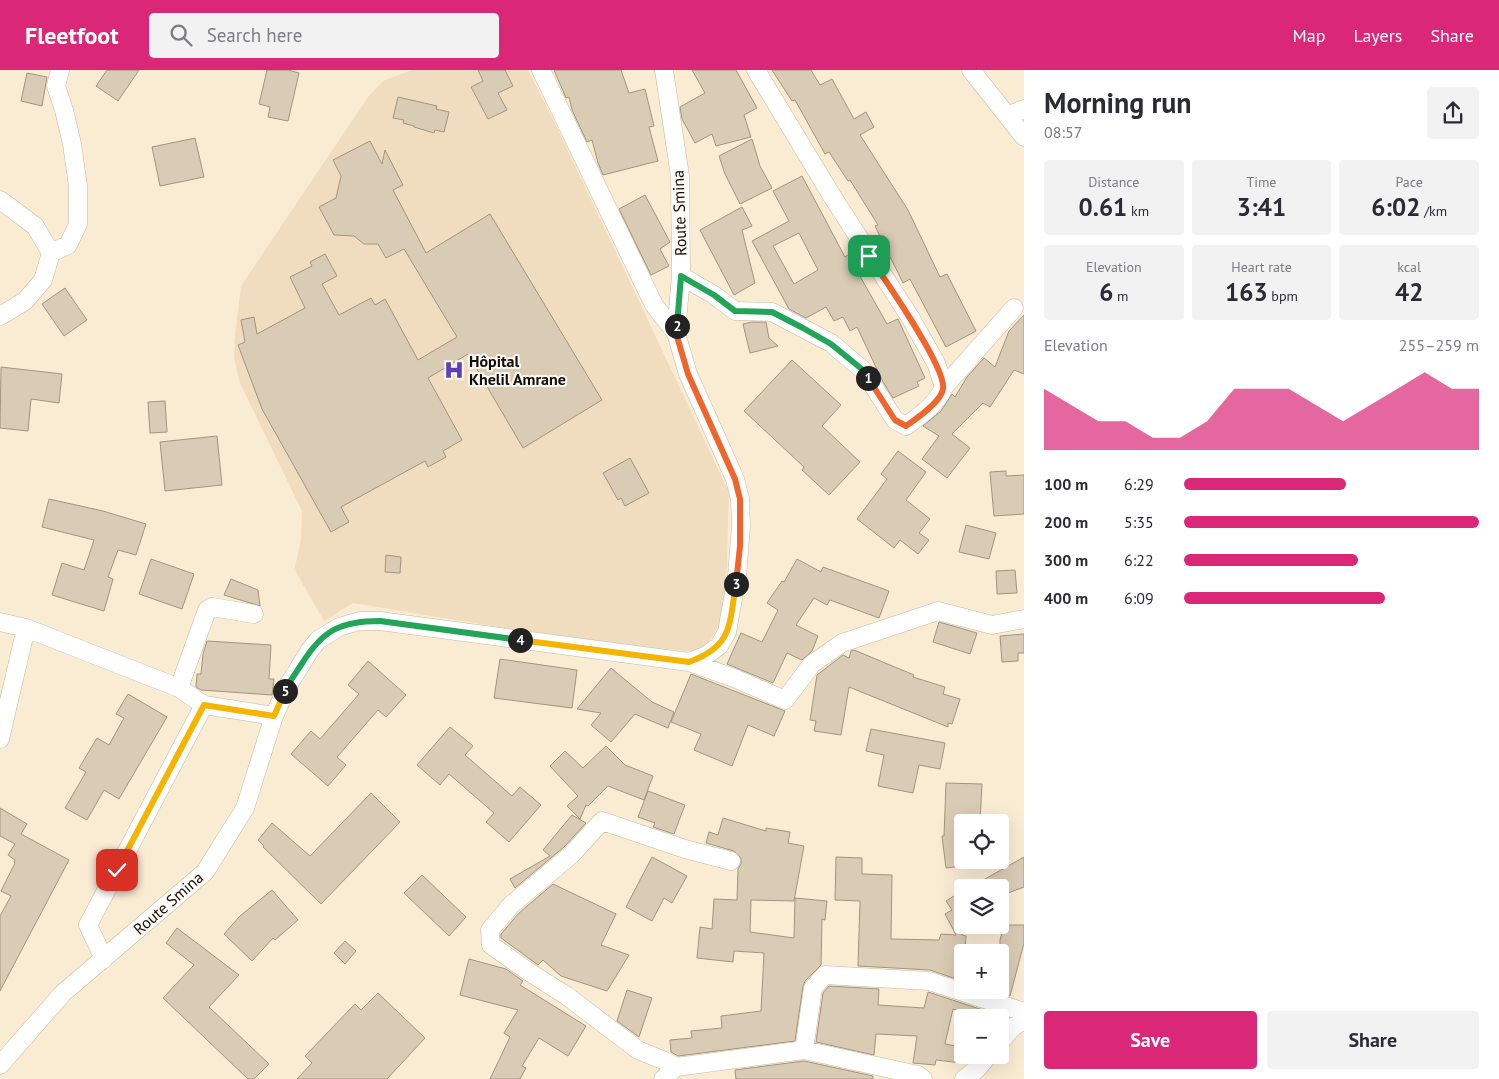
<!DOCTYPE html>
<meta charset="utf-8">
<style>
body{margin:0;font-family:"PT Sans",sans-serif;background:#f2f2f3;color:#2b2b33;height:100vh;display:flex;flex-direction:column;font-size:19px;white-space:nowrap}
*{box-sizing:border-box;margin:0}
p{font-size:16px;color:#7c7c81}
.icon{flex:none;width:28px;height:28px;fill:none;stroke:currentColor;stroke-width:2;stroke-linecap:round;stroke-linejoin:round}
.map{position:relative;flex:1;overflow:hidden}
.drawer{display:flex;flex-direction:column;background:#fff;width:475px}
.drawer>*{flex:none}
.tools{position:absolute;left:954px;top:744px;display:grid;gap:10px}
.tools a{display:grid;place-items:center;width:55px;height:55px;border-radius:5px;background:#fff;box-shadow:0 5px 20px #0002;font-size:25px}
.pin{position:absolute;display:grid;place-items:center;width:42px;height:42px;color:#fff;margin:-21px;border-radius:10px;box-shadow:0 2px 8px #0006}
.km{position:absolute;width:25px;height:25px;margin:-12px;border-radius:50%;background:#222;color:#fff;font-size:14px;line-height:25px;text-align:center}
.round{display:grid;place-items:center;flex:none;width:52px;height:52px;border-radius:5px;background:#f2f2f3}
.summary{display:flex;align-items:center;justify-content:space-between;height:85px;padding:0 20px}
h1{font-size:28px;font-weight:600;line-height:38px}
.stats{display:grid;grid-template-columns:repeat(3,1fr);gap:8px;height:85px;padding:5px 20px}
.stats div{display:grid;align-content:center;border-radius:5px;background:#f2f2f3;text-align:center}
.stats b{font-size:25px;font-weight:600}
.stats small{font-size:14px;font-weight:400}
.stats p{font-size:14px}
.chart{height:140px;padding:10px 20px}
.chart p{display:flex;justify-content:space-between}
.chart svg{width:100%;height:90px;margin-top:5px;fill:#db2777;opacity:.7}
.primary-button{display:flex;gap:10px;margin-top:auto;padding:10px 20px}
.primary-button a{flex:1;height:58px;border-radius:5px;background:#db2777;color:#fff;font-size:20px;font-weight:600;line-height:58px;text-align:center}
.primary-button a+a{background:#f2f2f3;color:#2b2b33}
ul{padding:0 20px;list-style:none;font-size:16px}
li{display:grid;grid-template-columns:80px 60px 1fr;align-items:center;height:38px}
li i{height:12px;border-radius:6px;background:#db2777}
header{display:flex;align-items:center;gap:30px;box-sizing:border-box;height:70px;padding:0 25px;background:#db2777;color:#fff}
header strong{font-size:24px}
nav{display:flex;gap:28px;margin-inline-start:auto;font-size:18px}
.search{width:350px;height:45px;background:#f2f2f3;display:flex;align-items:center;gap:12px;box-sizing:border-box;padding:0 18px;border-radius:5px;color:#7c7c81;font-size:19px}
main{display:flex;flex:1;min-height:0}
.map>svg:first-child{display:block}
.built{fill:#f0ddbf}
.building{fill:#dacbb4;stroke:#a3947e;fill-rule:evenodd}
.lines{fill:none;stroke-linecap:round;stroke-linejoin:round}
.minor-casing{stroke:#c7b8a1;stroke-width:19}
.minor{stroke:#fff;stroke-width:18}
.split-1-casing{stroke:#fff;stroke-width:10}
.split-2-casing{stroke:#fff;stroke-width:10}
.split-3-casing{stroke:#fff;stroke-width:10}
.split-4-casing{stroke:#fff;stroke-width:10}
.split-5-casing{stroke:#fff;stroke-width:10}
.split-6-casing{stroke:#fff;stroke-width:10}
.split-1{stroke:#f0652b;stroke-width:6}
.split-2{stroke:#22a559;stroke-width:6}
.split-3{stroke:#f0652b;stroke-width:6}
.split-4{stroke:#f5b400;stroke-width:6}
.split-5{stroke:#22a559;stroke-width:6}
.split-6{stroke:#f5b400;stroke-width:6}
.labels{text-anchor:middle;stroke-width:4;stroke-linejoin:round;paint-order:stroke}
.street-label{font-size:16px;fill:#110c05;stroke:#fdfaf5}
.poi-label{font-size:16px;font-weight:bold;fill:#110c05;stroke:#fdfaf5;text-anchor:start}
</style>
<header>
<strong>Fleetfoot</strong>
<div class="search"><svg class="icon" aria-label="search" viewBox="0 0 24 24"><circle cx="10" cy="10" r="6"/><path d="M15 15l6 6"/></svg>Search here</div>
<nav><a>Map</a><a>Layers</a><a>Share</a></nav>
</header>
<main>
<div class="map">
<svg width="1024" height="1009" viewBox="0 0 1024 1009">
<rect width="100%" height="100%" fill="#faebd3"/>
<path class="built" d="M 412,0 L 528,0 L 553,49 L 729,422 L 726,523 L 723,550 L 704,579 L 696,582 L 576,570 L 353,533 L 324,551 L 297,504 L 295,497 L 301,470 L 302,441 L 240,313 L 234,288 L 235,265 L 241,216 L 368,27 L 383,11 Z"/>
<path class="building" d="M 107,0 L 139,0 L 118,31 L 96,16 Z
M 267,0 L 288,0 L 299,3 L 288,51 L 268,47 L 270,37 L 259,34 Z
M 478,0 L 505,0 L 513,16 L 498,23 L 507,40 L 488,49 L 471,17 L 483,11 Z
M 554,0 L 621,0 L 629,23 L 645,19 L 654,56 L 649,57 L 658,91 L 603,105 L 598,93 L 592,70 L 587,72 L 572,40 L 569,27 L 566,28 Z
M 692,0 L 736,0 L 757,38 L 744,45 L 751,67 L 716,76 L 712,64 L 695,73 L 682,49 L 680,37 L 705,23 Z
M 772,0 L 811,0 L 820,15 L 832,9 L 854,49 L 866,42 L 874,57 L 860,65 L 908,140 L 940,207 L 947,204 L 976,261 L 946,277 L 910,209 L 903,213 L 875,156 L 878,155 L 850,110 L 848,111 L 829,82 L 825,84 L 795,30 L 792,31 Z
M 27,3 L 47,7 L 42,36 L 21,31 Z
M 398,27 L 437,36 L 436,39 L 449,42 L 444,62 L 435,60 L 434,63 L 414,57 L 414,56 L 403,53 L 404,50 L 393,48 Z
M 195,68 L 204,107 L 160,116 L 152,77 Z
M 752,69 L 760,96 L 772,118 L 740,134 L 725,104 L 719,86 Z
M 370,71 L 382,94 L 385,80 L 403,115 L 393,120 L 426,183 L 490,144 L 602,330 L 523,378 L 468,284 L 428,308 L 462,370 L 443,381 L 446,387 L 428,397 L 425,391 L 341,437 L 349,452 L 331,462 L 262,339 L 238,275 L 245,272 L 241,250 L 254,247 L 257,264 L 305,238 L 290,207 L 312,196 L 310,192 L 325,184 L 337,206 L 322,214 L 339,245 L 371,228 L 375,235 L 385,229 L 418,290 L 457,267 L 404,179 L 386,188 L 378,174 L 364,174 L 354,166 L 334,165 L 319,137 L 336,128 L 341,106 L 333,90 Z
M 802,106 L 845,187 L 848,185 L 887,254 L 898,249 L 925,308 L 917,312 L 919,316 L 893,328 L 883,312 L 857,257 L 850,261 L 843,247 L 834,251 L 826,237 L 806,248 L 789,239 L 752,171 L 789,151 L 773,121 ZM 799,163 L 818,200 L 794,214 L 773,176 Z
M 645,125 L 670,172 L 660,179 L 669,196 L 651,205 L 619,139 Z
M 742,137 L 752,156 L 742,160 L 755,213 L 734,225 L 700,160 Z
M 65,218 L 87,250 L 64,266 L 42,234 Z
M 1024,245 L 1024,304 L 1014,300 L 990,337 L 983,333 L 952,364 L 970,378 L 947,408 L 922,389 L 939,366 L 923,356 L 941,341 L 952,324 L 955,327 L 967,307 L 984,288 L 995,297 L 1009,261 Z
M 752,252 L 766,252 L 769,268 L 778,276 L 750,283 L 743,254 Z
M 792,290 L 841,335 L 822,356 L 860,392 L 829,425 L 802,400 L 804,397 L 744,341 Z
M 1,297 L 62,304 L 59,333 L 31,329 L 28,361 L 0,358 Z
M 165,331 L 167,362 L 150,363 L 148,332 Z
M 217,366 L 222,415 L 165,421 L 160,372 Z
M 898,381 L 926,402 L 906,430 L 930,449 L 919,463 L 929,470 L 918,484 L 900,470 L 894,478 L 857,449 L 887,409 L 881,404 Z
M 630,388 L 649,423 L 625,436 L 621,428 L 618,430 L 603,403 Z
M 1006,401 L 1006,406 L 1024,405 L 1024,444 L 994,446 L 990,402 Z
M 49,429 L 103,441 L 146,454 L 136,485 L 118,480 L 108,507 L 113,509 L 104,541 L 52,525 L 62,493 L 84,500 L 94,470 L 42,457 Z
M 966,455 L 996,463 L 989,489 L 959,482 Z
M 386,485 L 401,487 L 400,503 L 385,502 Z
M 151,489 L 194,504 L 182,539 L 139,524 Z
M 797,489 L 821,502 L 823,497 L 889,521 L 879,548 L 830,530 L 827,535 L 814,528 L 796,555 L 818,566 L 812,581 L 802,590 L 787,583 L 773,613 L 727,594 L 741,563 L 762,572 L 778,540 L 767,533 L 782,511 L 784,512 Z
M 1015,500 L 1017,523 L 997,524 L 996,501 Z
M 231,509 L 258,520 L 260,536 L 224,525 Z
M 939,552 L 977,563 L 970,584 L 933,572 Z
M 1024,564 L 1024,583 L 1018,583 L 1018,591 L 1002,592 L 1000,566 Z
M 207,571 L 271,575 L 269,609 L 274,609 L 272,625 L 201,620 L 196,617 L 197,604 L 201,604 L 203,584 Z
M 854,580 L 914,605 L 913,607 L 945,617 L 943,624 L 960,629 L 952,654 L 948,653 L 948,657 L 849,617 L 841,665 L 814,661 L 816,651 L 810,650 L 817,605 L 843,585 L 849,588 L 851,581 Z
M 500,589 L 577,600 L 572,638 L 494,628 Z
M 368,591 L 406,625 L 386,647 L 378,640 L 337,687 L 346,695 L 328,716 L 291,684 L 311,661 L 320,669 L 359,624 L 348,615 Z
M 611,598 L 652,632 L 674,642 L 668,658 L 635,644 L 611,672 L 591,655 L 601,643 L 577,639 Z
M 691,604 L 785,641 L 774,666 L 748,655 L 732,696 L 694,680 L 701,664 L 671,652 Z
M 128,624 L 167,647 L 119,729 L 104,720 L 87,750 L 65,738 L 86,702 L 79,698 L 97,668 L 109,675 L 124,648 L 116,644 Z
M 450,657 L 473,676 L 465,685 L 512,726 L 520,717 L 541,735 L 509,772 L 486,752 L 494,743 L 449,704 L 440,715 L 417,695 Z
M 871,659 L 945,673 L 940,699 L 919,695 L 913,723 L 878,716 L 884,685 L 866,681 Z
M 606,676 L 625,695 L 653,706 L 644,730 L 608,716 L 588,736 L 586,735 L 580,749 L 567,736 L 578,726 L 550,696 L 565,681 L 583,698 Z
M 946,713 L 982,714 L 980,752 L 962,752 L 962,796 L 946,798 L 942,766 L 944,766 Z
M 648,721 L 685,735 L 674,764 L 653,757 L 655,753 L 638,747 Z
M 371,723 L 400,752 L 321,834 L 263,777 L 264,776 L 258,770 L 272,753 L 310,786 Z
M 0,738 L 27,754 L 21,764 L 69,790 L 0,921 L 0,846 L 11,826 L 1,821 L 15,793 L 14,792 L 15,790 L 8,785 L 15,774 L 0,766 Z
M 572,745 L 586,753 L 564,777 L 515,818 L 510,809 L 550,786 L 543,780 Z
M 723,748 L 766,761 L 766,758 L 790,762 L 788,773 L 804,776 L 794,831 L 751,830 L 750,862 L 794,868 L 795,828 L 827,831 L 825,850 L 822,849 L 821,895 L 805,911 L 803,916 L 795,971 L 678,986 L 671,982 L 670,970 L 692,968 L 691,961 L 722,958 L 721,946 L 761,941 L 764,883 L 734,881 L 733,892 L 697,888 L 700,857 L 712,859 L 714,829 L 737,830 L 738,799 L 741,794 L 741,788 L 734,781 L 706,773 L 709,762 L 718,765 Z
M 652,787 L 687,806 L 672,833 L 664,828 L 652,851 L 626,837 Z
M 836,787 L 862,788 L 862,804 L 892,805 L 891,869 L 939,870 L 941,864 L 956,865 L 945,844 L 952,840 L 946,831 L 962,821 L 962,865 L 966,866 L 965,882 L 962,882 L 962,911 L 930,900 L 858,896 L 860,831 L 835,830 Z
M 1024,787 L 1024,817 L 1000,826 L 1000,818 L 969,818 Z
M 422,805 L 466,847 L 449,866 L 404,823 Z
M 553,814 L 616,844 L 601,875 L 629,885 L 607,921 L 561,906 L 543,890 L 538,895 L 501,868 L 501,864 L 519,843 Z
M 272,820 L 298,850 L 275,870 L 273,868 L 252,891 L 224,864 L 240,846 Z
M 1004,855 L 1024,855 L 1024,873 L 1010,926 L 991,920 L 1000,920 L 1000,870 Z
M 177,858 L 239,905 L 209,937 L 269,994 L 254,1009 L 248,1009 L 163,928 L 194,895 L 166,873 Z
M 345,871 L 356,881 L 345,894 L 334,883 Z
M 469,889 L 506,899 L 523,911 L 520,915 L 586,956 L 568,986 L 539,968 L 522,996 L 526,998 L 520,1009 L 490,1009 L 510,967 L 504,963 L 518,940 L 460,925 Z
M 829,916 L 879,919 L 878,935 L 924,938 L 928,922 L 1001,946 L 1000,948 L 979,948 L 953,939 L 945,974 L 962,977 L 962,993 L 936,990 L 935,995 L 913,993 L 917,966 L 876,964 L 874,985 L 816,972 L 823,923 Z
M 627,920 L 652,928 L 639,967 L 617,951 Z
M 378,923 L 425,968 L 387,1009 L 297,1009 L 312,993 L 305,986 L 355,934 L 361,940 Z
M 804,991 L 873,1006 L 873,1009 L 736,1009 L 735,1000 Z"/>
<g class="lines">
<defs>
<path id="minor" d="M 541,0 L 654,235 L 676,263
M 971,0 L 1024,67
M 1007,46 L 1024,39
M 0,130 L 35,156 L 51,183 L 43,210 L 25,231 L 0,246
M 51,183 L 68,175 L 78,154 L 78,116 L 72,74 L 64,40 L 56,16 L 60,0
M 681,206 L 714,225 L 735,241 L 772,242 L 831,273 L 863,300 L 895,350 L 906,356 C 920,346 937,334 944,317 L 936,293 L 910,247 L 832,126 L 756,0
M 944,317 L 1014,238
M 0,552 L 26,558 L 179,618 L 204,635 L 274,646
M 689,592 L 734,608 L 785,630 L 812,594 L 842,573 L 938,541 L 992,555 L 1024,549
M 179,618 L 207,540 L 212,537 L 254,544
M 0,669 L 26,558
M 104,889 L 88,855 L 204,635
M 1000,972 L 1013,957 L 1024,950
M 804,980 L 813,918 L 825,905 L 929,911 L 1024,942
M 0,995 L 63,923 L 205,802 L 245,738 L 274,646 L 287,617 L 310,580 L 318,570 L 339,557 L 359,551 L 380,551 L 689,592 L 705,586 L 719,576 L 727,562 L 737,506 L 741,456 L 740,429 L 735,409 L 688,304 L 676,263 L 681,206 L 680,106 L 664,0
M 676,997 L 665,991 L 638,980 L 567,926 L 529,902 L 491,875 L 490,860 L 511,835 L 571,785 L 602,751 L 685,779 L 731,791
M 663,1009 L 676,997 L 804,980 L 918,1005 L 923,1009
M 964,1009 L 977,999 L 989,985"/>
</defs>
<use href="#minor" class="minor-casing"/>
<use href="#minor" class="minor"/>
</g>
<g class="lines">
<defs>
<path id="split-1" d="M 868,308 L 895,350 L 906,356 C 916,349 941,332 943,319 C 947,298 883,207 869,186"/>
<path id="split-2" d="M 677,256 L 681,206 L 714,225 L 735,241 L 772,242 L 803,258 L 831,274 L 863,300 L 868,308"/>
<path id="split-3" d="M 677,256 L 676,263 L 688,304 L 735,409 L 740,429 L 740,476 L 736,514"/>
<path id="split-4" d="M 520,570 L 689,592 C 733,576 729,555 736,514"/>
<path id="split-5" d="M 285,621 C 289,612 295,604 301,595 C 322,561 339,551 380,551 L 520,570"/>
<path id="split-6" d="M 117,800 L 204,635 L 274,646 L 285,621"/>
</defs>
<use href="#split-1" class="split-1-casing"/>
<use href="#split-2" class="split-2-casing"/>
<use href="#split-3" class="split-3-casing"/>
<use href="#split-4" class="split-4-casing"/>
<use href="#split-5" class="split-5-casing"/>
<use href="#split-6" class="split-6-casing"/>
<use href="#split-1" class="split-1"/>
<use href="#split-2" class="split-2"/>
<use href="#split-3" class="split-3"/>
<use href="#split-4" class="split-4"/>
<use href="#split-5" class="split-5"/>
<use href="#split-6" class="split-6"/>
</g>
<defs>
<symbol id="hospital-bare" viewBox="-9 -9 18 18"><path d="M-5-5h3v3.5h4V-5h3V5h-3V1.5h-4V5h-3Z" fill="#5c40b8" stroke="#fdfaf5" stroke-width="2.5" paint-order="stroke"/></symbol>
</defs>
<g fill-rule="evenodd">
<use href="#hospital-bare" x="440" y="286" width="28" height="28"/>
</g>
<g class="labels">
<g class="street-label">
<text transform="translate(679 143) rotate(-92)" y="6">Route Smina</text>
<text transform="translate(168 833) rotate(-41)" y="6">Route Smina</text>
</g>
<g class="poi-label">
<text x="469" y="297">Hôpital<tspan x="469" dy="18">Khelil Amrane</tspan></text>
</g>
</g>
</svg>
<div class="tools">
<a><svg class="icon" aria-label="locate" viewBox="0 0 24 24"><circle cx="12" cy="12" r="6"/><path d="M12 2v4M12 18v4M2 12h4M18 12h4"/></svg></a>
<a><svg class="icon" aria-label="layers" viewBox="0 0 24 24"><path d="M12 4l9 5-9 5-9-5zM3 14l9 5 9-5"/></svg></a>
<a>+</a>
<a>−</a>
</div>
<div class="pin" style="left:869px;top:186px;background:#1e9e55"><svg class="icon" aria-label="arrive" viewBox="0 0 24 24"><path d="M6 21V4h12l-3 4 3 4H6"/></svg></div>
<div class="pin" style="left:117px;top:800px;background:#d93025"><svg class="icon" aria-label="check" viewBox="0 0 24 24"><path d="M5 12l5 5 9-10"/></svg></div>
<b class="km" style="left:868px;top:308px">1</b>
<b class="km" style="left:677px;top:256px">2</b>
<b class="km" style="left:736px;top:514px">3</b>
<b class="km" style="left:520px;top:570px">4</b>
<b class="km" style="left:285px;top:621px">5</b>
</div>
<section class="drawer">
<div class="summary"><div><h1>Morning run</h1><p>08:57</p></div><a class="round"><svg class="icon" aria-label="share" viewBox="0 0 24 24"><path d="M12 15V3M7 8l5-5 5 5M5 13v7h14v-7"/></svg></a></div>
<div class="stats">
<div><p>Distance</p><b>0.61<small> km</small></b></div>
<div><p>Time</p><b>3:41</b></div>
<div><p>Pace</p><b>6:02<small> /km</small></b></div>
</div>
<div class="stats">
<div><p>Elevation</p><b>6<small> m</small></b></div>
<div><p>Heart rate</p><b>163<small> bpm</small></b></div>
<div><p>kcal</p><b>42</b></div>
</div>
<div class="chart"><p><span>Elevation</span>255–259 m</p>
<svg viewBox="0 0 160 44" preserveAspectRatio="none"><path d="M0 44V14L10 22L20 30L30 30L40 38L50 38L60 30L70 14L80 14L90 14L100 22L110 30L120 22L130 14L140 6L150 14L160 14V44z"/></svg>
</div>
<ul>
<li><b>100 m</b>6:29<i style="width:55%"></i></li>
<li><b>200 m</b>5:35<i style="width:100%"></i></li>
<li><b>300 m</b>6:22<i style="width:59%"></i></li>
<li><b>400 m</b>6:09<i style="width:68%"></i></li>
</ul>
<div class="primary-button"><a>Save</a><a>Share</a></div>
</section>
</main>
